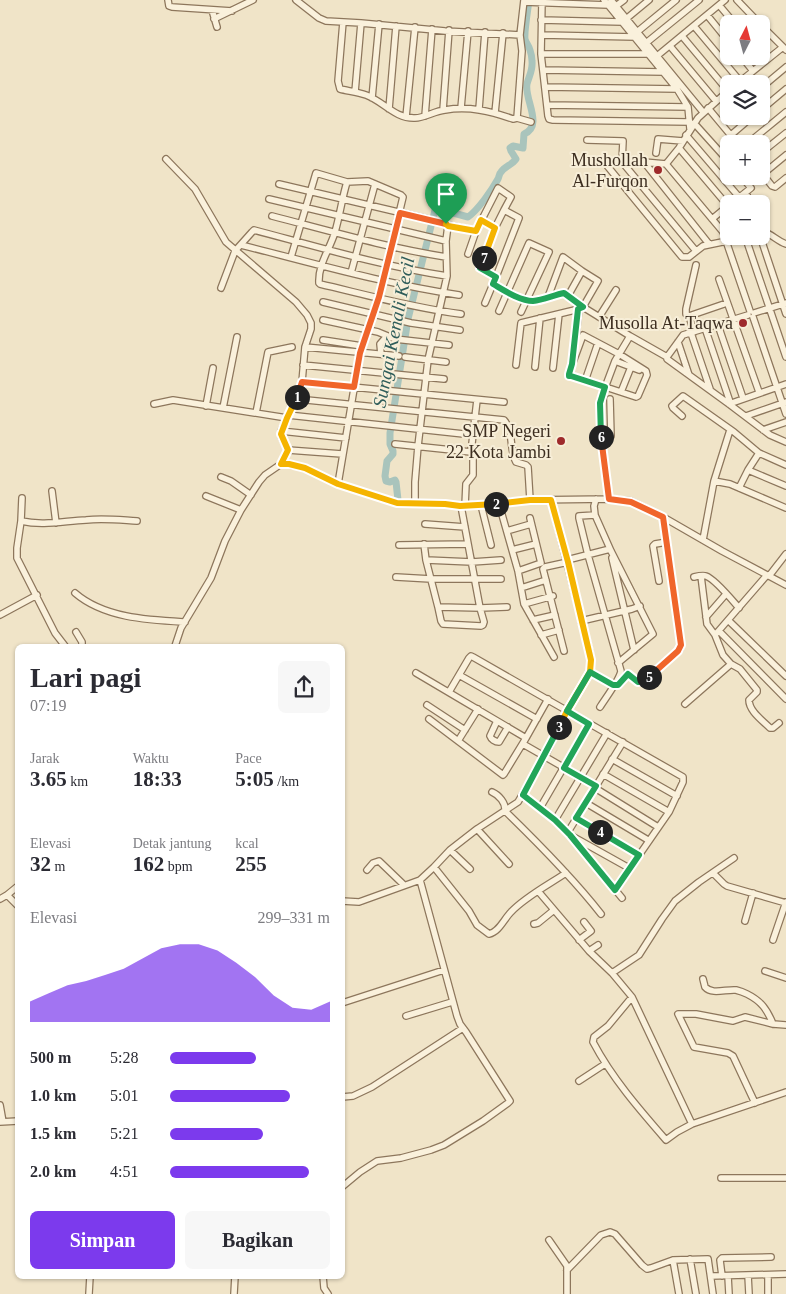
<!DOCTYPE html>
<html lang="id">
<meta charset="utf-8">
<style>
body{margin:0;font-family:Georgia,serif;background:#f7f7f7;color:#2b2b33;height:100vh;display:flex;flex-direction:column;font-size:19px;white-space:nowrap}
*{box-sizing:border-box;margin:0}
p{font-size:16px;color:#7c7c81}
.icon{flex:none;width:28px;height:28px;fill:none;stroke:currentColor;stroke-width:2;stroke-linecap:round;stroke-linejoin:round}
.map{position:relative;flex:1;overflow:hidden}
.details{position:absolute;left:15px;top:644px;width:330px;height:635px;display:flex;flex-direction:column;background:#fff;border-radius:8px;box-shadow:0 1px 4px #0004}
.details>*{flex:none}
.needle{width:32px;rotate:6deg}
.tools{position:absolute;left:720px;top:15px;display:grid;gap:10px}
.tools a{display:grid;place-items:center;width:50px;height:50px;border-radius:8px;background:#fff;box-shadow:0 1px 4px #0004;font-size:25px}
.pin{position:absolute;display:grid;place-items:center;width:42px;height:42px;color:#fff;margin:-51px -21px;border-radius:50% 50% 50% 0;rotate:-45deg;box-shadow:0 0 5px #0007}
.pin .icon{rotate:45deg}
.km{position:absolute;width:25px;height:25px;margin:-12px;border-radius:50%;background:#222;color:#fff;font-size:14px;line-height:25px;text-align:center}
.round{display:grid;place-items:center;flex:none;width:52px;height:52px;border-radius:8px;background:#f7f7f7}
.summary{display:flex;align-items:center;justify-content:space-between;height:85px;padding:0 15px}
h1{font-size:28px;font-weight:700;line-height:38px}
.metrics{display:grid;grid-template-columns:repeat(3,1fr);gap:8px;height:85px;padding:5px 15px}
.metrics div{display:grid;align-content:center}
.metrics b{font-size:21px;font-weight:700}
.metrics small{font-size:14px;font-weight:400}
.metrics p{font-size:14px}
.chart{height:140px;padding:10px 15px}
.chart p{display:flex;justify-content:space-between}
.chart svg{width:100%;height:90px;margin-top:5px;fill:#7c3aed;opacity:.7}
.cta{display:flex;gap:10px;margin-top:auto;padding:10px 15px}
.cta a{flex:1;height:58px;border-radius:8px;background:#7c3aed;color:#fff;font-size:20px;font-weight:700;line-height:58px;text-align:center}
.cta a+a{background:#f7f7f7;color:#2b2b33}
ul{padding:0 15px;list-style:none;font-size:16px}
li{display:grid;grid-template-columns:80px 60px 1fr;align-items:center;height:38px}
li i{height:12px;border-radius:6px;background:#7c3aed}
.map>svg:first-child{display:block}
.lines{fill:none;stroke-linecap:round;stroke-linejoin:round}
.river{stroke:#a9c4bc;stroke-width:7}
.minor-casing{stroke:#8d765c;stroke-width:8}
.minor{stroke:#faf1dc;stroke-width:5.5}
.split-1-casing{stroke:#fff;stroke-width:10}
.split-2-casing{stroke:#fff;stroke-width:10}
.split-3-casing{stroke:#fff;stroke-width:10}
.split-4-casing{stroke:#fff;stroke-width:10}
.split-5-casing{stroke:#fff;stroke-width:10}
.split-6-casing{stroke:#fff;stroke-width:10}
.split-7-casing{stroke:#fff;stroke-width:10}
.split-8-casing{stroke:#fff;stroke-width:10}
.split-1{stroke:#f0652b;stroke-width:6}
.split-2{stroke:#f5b400;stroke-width:6}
.split-3{stroke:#f5b400;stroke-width:6}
.split-4{stroke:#22a559;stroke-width:6}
.split-5{stroke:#22a559;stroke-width:6}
.split-6{stroke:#f0652b;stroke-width:6}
.split-7{stroke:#22a559;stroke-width:6}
.split-8{stroke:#f5b400;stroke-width:6}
.poi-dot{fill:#9e2a2b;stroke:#f7eed8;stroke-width:2}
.labels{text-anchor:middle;stroke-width:4;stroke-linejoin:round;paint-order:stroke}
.poi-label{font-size:18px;fill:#3d2e20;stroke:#f7eed8;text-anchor:end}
.water-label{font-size:19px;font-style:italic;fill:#2f5d5a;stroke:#f7eed8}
</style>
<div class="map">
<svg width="786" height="1294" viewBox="0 0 786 1294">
<rect width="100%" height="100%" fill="#f0e4c8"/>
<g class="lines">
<path class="river" d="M 398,500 L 396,482 L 395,480 L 390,482 L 386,481 L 385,476 L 387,461 L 393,454 L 393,451 L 390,444 L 390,433 L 408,319 L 435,210 L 446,211 L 468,217 C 478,210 492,190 498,179 C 499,177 499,174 501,172 C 505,166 512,165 516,159 L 511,151 L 510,148 L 513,146 L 523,148 L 524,134 C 544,126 524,99 527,84 C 529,76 533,70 532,61 C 532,58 531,53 530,50 C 529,46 526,43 525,39 C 524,32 528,9 529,0"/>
<defs>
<path id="minor" d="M 168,0 L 169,6 L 172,7 L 232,11
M 296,0 L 319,18 L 326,21 L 361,23 L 445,31 L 520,35
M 542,0 L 541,54 L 548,116 L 549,119 L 553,120 L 689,122
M 604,0 L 677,89 L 688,107 L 690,129
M 611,0 L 703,112
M 737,0 L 760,24
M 524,2 L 608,5
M 719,5 L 735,24
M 616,6 L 624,0
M 212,10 L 217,27
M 707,15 L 729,42
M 214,19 L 253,0
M 626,19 L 649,0
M 541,20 L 622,22
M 343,22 L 338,81 L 340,89 C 348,91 358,92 366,95 C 383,101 395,119 415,118 C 425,118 434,111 445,110 C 469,106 490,111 513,119 L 517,118 L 531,122
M 761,25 L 786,50
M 694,26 L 740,81
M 637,32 L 676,0
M 542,35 L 635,37
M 682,36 L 728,91
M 646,43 L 699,0
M 670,46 L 716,101
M 541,54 L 648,54
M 657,56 L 725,0
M 741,56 L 753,71
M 543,70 L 663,72
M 737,84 L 783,47
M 545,87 L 677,89
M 761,88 L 786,67
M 355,92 L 361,23
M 372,98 L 379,24
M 547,105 L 688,107
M 461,108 L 468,31
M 708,108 L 738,144
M 389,109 L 396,26
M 479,109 L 485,32
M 443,110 L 449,30
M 761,110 L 786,89
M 495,113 L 503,33
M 425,116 L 432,29
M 406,117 L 415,27
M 517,118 L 522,51 L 520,35 L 524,0
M 720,122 L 729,115
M 694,123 L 729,162
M 686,135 L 739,197
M 731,135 L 753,116
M 587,140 L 623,141 L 622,162 L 696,251
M 747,144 L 786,112
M 679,148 L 728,206
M 656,153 L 658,139 L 683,141
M 761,153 L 786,133
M 166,159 L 195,189 L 226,242 L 296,302 L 307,315 L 311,323 L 311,329 L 305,347 L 302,382 L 297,399 L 281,431 L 281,436 L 288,450 L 281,464
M 575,162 L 644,162 L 666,164 L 723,232 L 750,311
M 604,162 L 682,257 L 689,257 L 703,246 L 727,241 L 742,236
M 644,162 L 709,244
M 666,164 L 679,148 L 698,118 L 729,90
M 761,172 L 772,186 L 775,187 L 786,178
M 763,174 L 786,155
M 279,184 L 432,220 L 448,225 L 446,241 L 447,276 L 428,360 L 418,446 L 415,482 L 415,503
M 746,192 L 750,204
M 269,199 L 307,208 L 446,241
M 731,204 L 751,188 L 741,176
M 272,216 C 330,231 388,248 446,257
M 712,219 L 729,205
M 481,220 L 495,228
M 448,225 L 476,231 L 498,188 L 511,197 L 504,210
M 761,231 C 771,233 777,241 786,244
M 745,236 L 786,357
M 760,236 L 786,314
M 241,245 C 313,263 385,284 459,295
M 468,254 L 476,231
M 291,257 L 316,173 L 347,182
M 351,273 L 375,184
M 496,277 L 480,268 L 495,228 L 504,210 L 519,218 L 496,277 L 493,284 C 505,291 520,301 533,301 C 543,300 554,295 564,293
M 719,279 L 759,392
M 221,288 L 235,251 L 252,232 L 254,230 C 318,247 382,266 447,276
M 548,297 L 563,257 L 582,271 L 598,281 L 583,307 L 630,336 L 667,357
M 323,302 L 411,323 L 460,330
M 485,303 L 493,284
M 580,308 L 583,307 L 568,296 L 582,271
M 499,311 L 529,243 L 549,252 L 521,312
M 754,313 L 786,303
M 748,315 L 683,335 L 667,357 L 667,359 L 729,404 L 770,435 L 786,442
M 689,316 L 686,314 L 686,309 L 696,265
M 599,317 L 616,290
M 753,317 L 786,414
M 323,320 L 378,332 L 395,339 L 449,345
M 718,325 L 743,398
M 705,328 L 730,402
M 694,332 L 689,316 L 727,303
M 691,333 L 710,389
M 583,335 L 619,354 L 646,371 L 647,375 L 638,396 L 636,397 L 569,375 L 569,373 Z
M 323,340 L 362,346
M 678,342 L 689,375
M 305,347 L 399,356
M 381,354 L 380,344 L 387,336
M 405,357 L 446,362
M 615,361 L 639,370
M 303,365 L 444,379
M 516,365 L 521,323 L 579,309 L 574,352
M 535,367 L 540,318
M 553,368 L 559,314
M 585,381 L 598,343
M 302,382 L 504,402
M 621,392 L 631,367
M 297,399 L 504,420 C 514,431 509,450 516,462 L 526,465 L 528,467 L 530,500
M 154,404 L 173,400 L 287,418
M 729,404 L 786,384
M 206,406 L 213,368
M 223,408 L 237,337
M 256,413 L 268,352 L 292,347
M 288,415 L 473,435
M 682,416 L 673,408 L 672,406 L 683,396 L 734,432 L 759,453 L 786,465
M 746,416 L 786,402
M 763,430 L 786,422
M 281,431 L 346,438
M 601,437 L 611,436 L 610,399
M 395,444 L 471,452
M 288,450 L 342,454
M 748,470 L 786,486
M 221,477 L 231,481 L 251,495
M 714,481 L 730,484 L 786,508
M 338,484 L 360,353 L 379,297 L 403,197 L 401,195 L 368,181 L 347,182 C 342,198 340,215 335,232 C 330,249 318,264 319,283 L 320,284 C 367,295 414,308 461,314
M 739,488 L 748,470 L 759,453
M 52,491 L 56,523
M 206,496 L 241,510
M 22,498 L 21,521 L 17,548 L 17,558 L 55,633 L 65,646
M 596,499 L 594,506 L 595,515 L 611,551 L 653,634 L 618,663
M 609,499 L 601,437 L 600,401 L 615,361 L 630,336
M 499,504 L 518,571 L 524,604 L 554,657
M 481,505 L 491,545
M 465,506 L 466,484 L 473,475 L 473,459 L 471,452 L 477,400
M 595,515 L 579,516 L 579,518 L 588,555 L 621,671 C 620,679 605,699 600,707
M 21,521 C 43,526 64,521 86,520 C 103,518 120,520 137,521
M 425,524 L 465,527
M 507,531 L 531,524
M 703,540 L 714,481 L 730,430
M 424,544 L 426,560 L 472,562 L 501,560
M 399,545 L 468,544
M 512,550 L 536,544
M 612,558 L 634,650
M 426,560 L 438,607 L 480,608 L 507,607
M 567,560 L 610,549
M 518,571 L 541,563 L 530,518
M 701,576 L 707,624 L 715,635 L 767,575
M 769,576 L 786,554
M 396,577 L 431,579 L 501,579
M 694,577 C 698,576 703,575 706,576 C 715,579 732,600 739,608
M 659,581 L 653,546 L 655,544 L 667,542
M 521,588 L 546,580
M 75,593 C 104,618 148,620 185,622
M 524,604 L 553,596
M 438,607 L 441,621 L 443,624 L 481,626 L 483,625 L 484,622 L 480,608 L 461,506
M 0,615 L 37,595
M 706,617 L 726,594
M 533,620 L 555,615
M 728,620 L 786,676
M 581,621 L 632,609 L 640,606
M 719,631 L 786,699
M 76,632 L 82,642 L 82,646
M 541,635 L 559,630
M 715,635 L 723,655 L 731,664 L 740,669 L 757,690 L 757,692 L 749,700 C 749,711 762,720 770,728 L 773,728 L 779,723
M 175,646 L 181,628 L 211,578 L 225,541 L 241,510 L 259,482 L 265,475 L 281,464 L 298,466 L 305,468 L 338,484 L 397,503 L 445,504 L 461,506 L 530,500 L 609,499 L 631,501 L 663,517 L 722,551 L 786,585
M 564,651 L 543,569 L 545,567 L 568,562
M 590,672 L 613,685 L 618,685 L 628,674 L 636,681 L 639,682 L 648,677 L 680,649 L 681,645 L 680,637 L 663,517
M 416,673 L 526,738
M 459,675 L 537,719
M 449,692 L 469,658 L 471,656 L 473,657 L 683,777 L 683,782 L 669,812 L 615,890
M 685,704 L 731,664
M 427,705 L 465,730
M 429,719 L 503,775 L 504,774 L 526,738 L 548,699
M 497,721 L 490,736 C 491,739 495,742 499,742 L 508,727
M 458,741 L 478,709
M 523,744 L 596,786
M 612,759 L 677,796
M 603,774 L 669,812
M 595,788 L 658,827
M 492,792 C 499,795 506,803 505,811 C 539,844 572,877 601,914
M 523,795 L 555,820 L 570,835 L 629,868
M 586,803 L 648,840
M 540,808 L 589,724
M 576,818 L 639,855
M 555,820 L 607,733
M 477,829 L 509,864
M 568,832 L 623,742
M 573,838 L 622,898
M 450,850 L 470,869
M 434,867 L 469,911 L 477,925 L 489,934 C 499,932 504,919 511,912 C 525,897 548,885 566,873
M 367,870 L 373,863 L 379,861 L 404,885
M 713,873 L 724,884 L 727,886 L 786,903
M 538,891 L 589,951 L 612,973 L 632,997 L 692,1124
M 7,895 L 18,906
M 0,899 L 7,895 L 18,886
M 342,901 L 359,902 L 420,880 L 434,867 L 450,850 L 477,829 L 518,802 L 545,756 L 567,711 L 590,672 L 591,665 L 590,653 L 551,500
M 745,921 L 753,893
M 534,924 L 538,923 L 554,910
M 579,940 L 591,931 L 584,922
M 773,940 L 786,902
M 589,951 L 598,945
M 765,971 L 786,978
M 612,973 L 639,955 L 662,919 L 675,901 L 699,882 L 734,858
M 703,979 L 705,987 C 712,995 726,989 736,990 C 740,991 743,992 747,994 C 761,1001 767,1009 773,1024
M 632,997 L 608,1026 L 594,1037 L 593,1042 C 612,1078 639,1109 666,1140 L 677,1132 L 692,1124 L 786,1092
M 342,1003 L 444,970
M 406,1016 L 452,1002
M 579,1081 L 605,1064
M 342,1097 L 353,1096 L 372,1087 L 463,1028
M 755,1103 L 733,1056 L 728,1053 L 694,1047 L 678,1014 L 696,1014 L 733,1021 L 745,1017 L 773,1024 L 786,1025
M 0,1105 L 3,1122
M 0,1122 L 18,1121
M 721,1178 L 786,1178
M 342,1187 L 360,1172 L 377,1161 L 401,1158 L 431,1150 L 444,1145 L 483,1121 L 508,1103 L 510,1101 L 466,1032 L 460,1024 L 457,1016 L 420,880
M 549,1240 L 567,1266 L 567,1294
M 690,1259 L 696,1294
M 673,1260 L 679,1294
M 567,1270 L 601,1235 L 610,1232 L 615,1234 L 642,1265 L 647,1269 L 651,1268 L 673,1260 L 708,1259 L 713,1294
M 748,1275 L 749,1294
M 768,1275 L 768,1294
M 323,1276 L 324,1288 L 328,1294
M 711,1276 L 786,1274
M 722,1276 L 720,1260 L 722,1258 L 771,1257
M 728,1276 L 729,1294
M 89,1294 L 90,1276
M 234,1294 L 235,1276"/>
</defs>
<use href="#minor" class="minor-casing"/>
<use href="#minor" class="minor"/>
</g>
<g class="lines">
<defs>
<path id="split-1" d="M 297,397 L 302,382 L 354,387 L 360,353 L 379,297 L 400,213 L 446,224"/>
<path id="split-2" d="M 297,397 L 287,418 L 281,434 L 288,450 L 281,464 L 289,464 L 305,468 L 338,484 L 397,503 L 445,504 L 460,506 L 496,504"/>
<path id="split-3" d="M 496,504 L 530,500 L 551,500 L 568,562 L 591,660 L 590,672 L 567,711 L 559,727"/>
<path id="split-4" d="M 559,727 L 523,795 L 555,820 L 570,835 L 615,890 L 639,855 L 600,832"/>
<path id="split-5" d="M 600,832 L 576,818 L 596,786 L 564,768 L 589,724 L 567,711 L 590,672 L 613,685 L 618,685 L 628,674 L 638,682 L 649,677"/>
<path id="split-6" d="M 601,437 L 609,499 L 631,502 L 663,517 L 681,645 L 678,651 L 649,677"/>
<path id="split-7" d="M 484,258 L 480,268 L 496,277 L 493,284 C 505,291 520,301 533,301 C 543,300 554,295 564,293 L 583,307 L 578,309 L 572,364 L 569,374 L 569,376 L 571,376 L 605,387 L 600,403 L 601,437"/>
<path id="split-8" d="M 446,224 L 448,226 L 476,231 L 481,220 L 495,228 L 484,258"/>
</defs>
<use href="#split-1" class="split-1-casing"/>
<use href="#split-2" class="split-2-casing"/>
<use href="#split-3" class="split-3-casing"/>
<use href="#split-4" class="split-4-casing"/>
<use href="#split-5" class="split-5-casing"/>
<use href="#split-6" class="split-6-casing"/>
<use href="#split-7" class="split-7-casing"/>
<use href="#split-8" class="split-8-casing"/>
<use href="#split-1" class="split-1"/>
<use href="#split-2" class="split-2"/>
<use href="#split-3" class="split-3"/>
<use href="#split-4" class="split-4"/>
<use href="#split-5" class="split-5"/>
<use href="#split-6" class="split-6"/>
<use href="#split-7" class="split-7"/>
<use href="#split-8" class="split-8"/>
</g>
<g class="poi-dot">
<circle cx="658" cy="170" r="5"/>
<circle cx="743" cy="323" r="5"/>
<circle cx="561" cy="441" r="5"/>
</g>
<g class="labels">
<g class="poi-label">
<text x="648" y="166">Mushollah<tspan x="648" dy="21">Al-Furqon</tspan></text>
<text x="733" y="329">Musolla At-Taqwa</text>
<text x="551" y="437">SMP Negeri<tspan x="551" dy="21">22 Kota Jambi</tspan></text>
</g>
<g class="water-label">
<text transform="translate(393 332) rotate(-79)" y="7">Sungai Kenali Kecil</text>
</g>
</g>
</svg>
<div class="tools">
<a><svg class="needle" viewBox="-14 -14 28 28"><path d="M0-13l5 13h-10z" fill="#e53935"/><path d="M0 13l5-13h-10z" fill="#7c7c81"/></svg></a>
<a><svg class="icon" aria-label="layers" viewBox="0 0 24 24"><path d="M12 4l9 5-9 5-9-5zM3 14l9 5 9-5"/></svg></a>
<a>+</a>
<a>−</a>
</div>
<div class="pin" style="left:446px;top:224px;background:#1e9e55"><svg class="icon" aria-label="arrive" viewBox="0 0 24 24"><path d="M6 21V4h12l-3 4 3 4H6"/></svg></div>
<b class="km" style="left:297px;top:397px">1</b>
<b class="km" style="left:496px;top:504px">2</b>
<b class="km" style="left:559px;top:727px">3</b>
<b class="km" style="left:600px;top:832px">4</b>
<b class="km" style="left:649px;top:677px">5</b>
<b class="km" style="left:601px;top:437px">6</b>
<b class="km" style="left:484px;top:258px">7</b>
<section class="details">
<div class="summary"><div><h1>Lari pagi</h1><p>07:19</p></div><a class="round"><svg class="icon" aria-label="share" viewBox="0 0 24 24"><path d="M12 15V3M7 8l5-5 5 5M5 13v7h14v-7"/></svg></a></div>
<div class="metrics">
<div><p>Jarak</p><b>3.65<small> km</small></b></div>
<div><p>Waktu</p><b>18:33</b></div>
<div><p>Pace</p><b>5:05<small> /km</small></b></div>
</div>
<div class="metrics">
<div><p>Elevasi</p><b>32<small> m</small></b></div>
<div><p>Detak jantung</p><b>162<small> bpm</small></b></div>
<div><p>kcal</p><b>255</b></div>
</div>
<div class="chart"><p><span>Elevasi</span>299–331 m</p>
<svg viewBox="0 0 160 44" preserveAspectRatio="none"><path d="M0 44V34L10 30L20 26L30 24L40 21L50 18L60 13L70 8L80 6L90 6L100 9L110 15L120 22L130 31L140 37L150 38L160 34V44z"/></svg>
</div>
<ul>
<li><b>500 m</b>5:28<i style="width:54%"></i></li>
<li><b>1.0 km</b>5:01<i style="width:75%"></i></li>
<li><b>1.5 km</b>5:21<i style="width:58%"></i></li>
<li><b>2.0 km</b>4:51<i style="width:87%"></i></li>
</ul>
<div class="cta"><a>Simpan</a><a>Bagikan</a></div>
</section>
</div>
